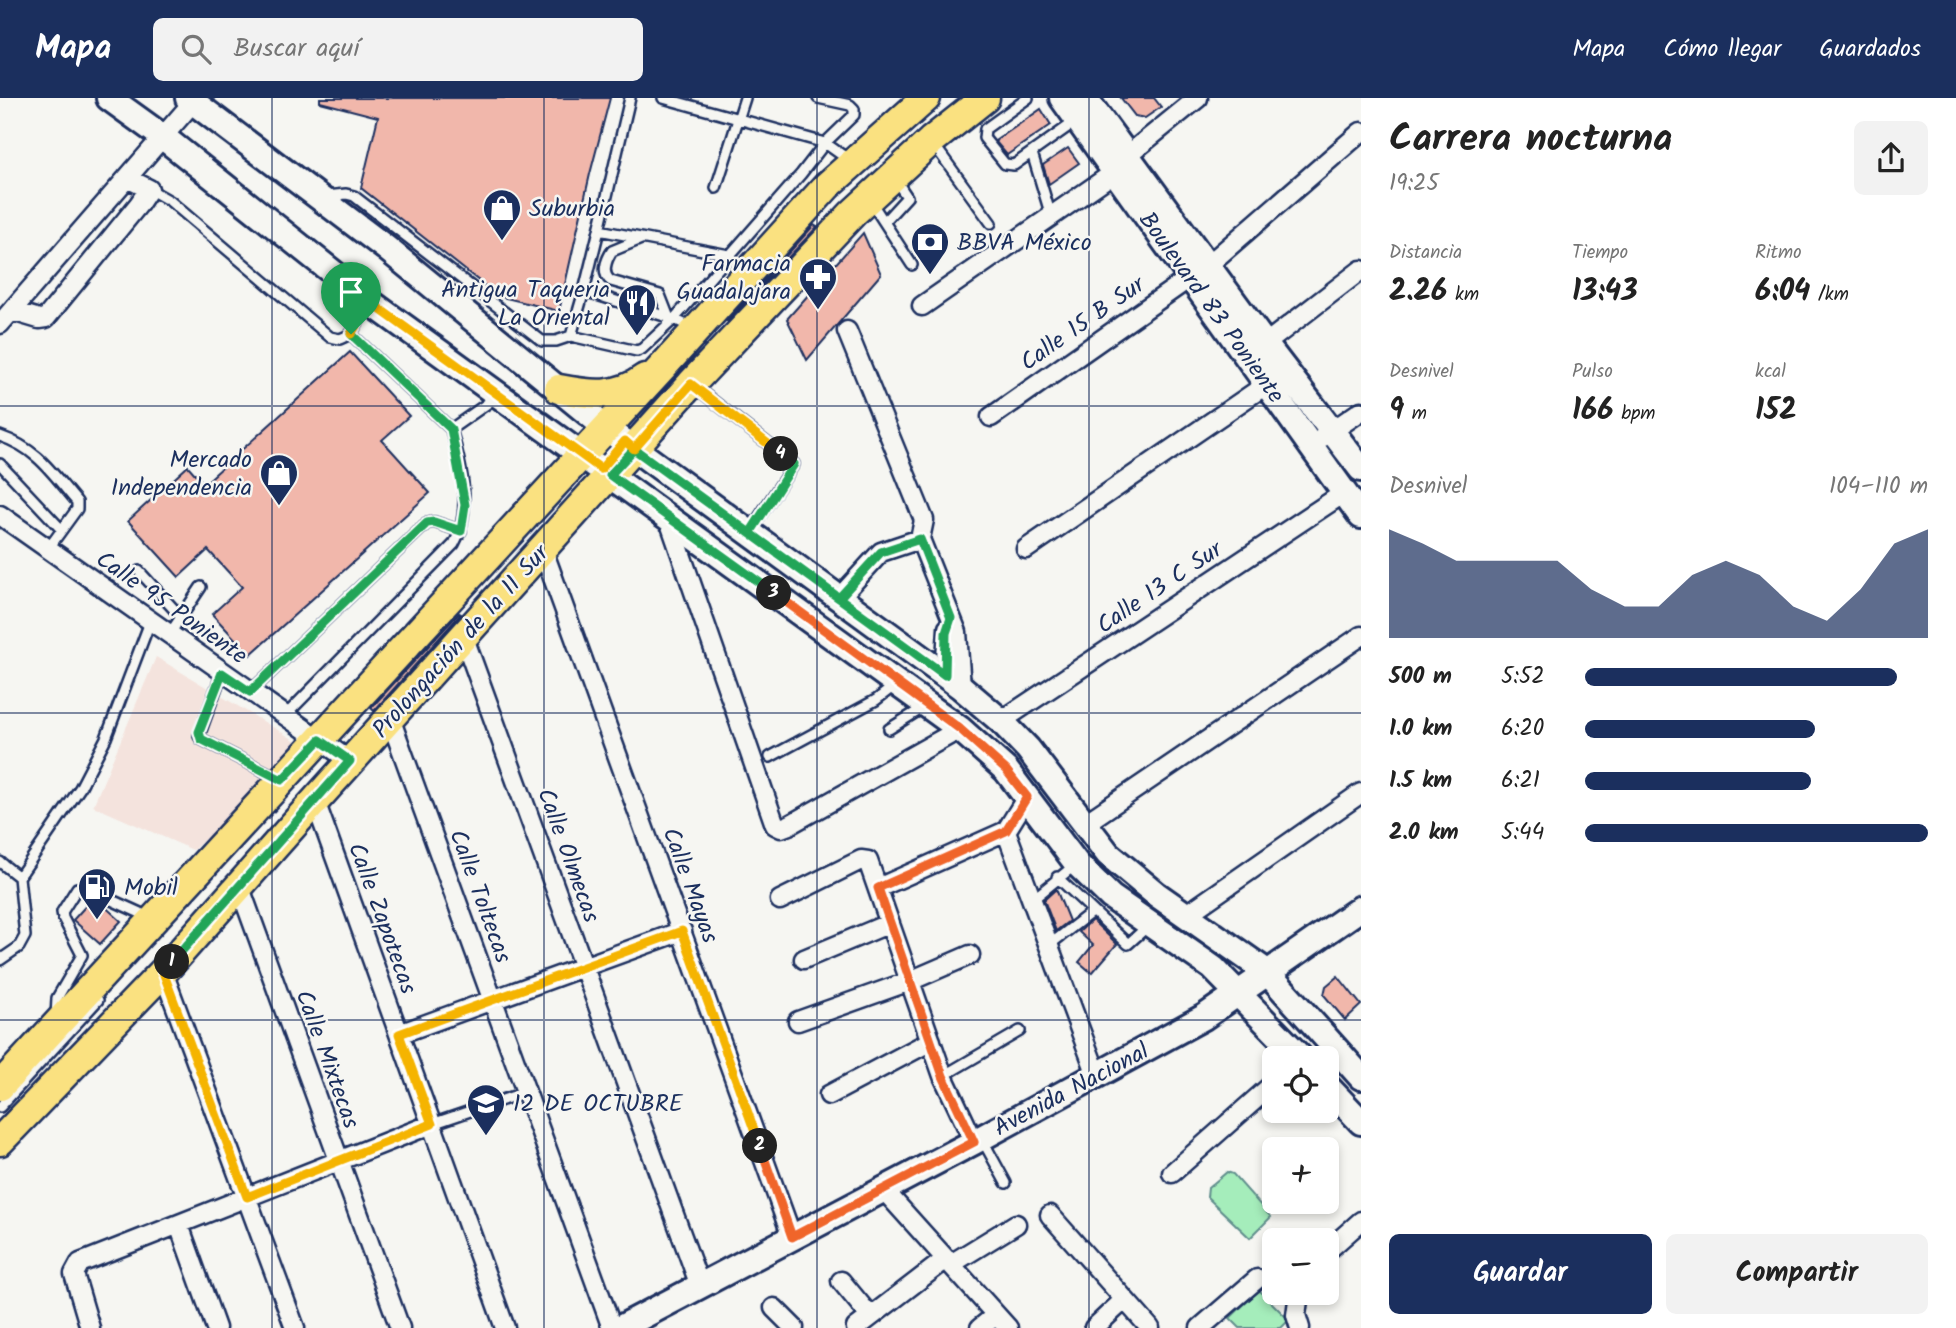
<!DOCTYPE html>
<html lang="es">
<meta charset="utf-8">
<style>
body{margin:0;font-family:Kalam,sans-serif;background:#f2f2f2;color:#222;height:100vh;display:flex;flex-direction:column;font-size:26px;white-space:nowrap}
*{box-sizing:border-box;margin:0}
p{font-size:23px;color:#767676}
.icon{flex:none;width:38px;height:38px;fill:none;stroke:currentColor;stroke-width:2;stroke-linecap:round;stroke-linejoin:round}
.map{position:relative;flex:1;overflow:hidden}
.side{display:flex;flex-direction:column;background:#fff;width:595px}
.side>*{flex:none}
.buttons{position:absolute;left:1262px;top:948px;display:grid;gap:14px}
.buttons a{display:grid;place-items:center;width:77px;height:77px;border-radius:10px;background:#fff;box-shadow:0 4px 10px #0003;font-size:35px}
.pin{position:absolute;display:grid;place-items:center;width:60px;height:60px;color:#fff;margin:-72px -30px;border-radius:50% 50% 50% 0;rotate:-45deg;box-shadow:0 0 7px #0007}
.pin .icon{rotate:45deg}
.km{position:absolute;width:35px;height:35px;margin:-18px;border-radius:50%;background:#222;color:#fff;font-size:19px;line-height:35px;text-align:center}
.round{display:grid;place-items:center;flex:none;width:74px;height:74px;border-radius:10px;background:#f2f2f2}
.overview{display:flex;align-items:center;justify-content:space-between;height:119px;padding:0 28px}
h1{font-size:38px;font-weight:700;line-height:52px}
.stats{display:grid;grid-template-columns:repeat(3,1fr);gap:10px;height:119px;padding:7px 28px}
.stats div{display:grid;align-content:center}
.stats b{font-size:30px;font-weight:700}
.stats small{font-size:19px;font-weight:400}
.stats p{font-size:19px}
.chart{height:196px;padding:14px 28px}
.chart p{display:flex;justify-content:space-between}
.chart svg{width:100%;height:126px;margin-top:7px;fill:#1b2f5e;opacity:.7}
.cta{display:flex;gap:14px;margin-top:auto;padding:14px 28px}
.cta a{flex:1;height:80px;border-radius:10px;background:#1b2f5e;color:#fff;font-size:28px;font-weight:700;line-height:80px;text-align:center}
.cta a+a{background:#f2f2f2;color:#222}
ul{padding:0 28px;list-style:none;font-size:23px}
li{display:grid;grid-template-columns:112px 84px 1fr;align-items:center;height:52px}
li i{height:18px;border-radius:9px;background:#1b2f5e}
header{display:flex;align-items:center;gap:42px;box-sizing:border-box;height:98px;padding:0 35px;background:#1b2f5e;color:#fff}
header strong{font-size:33px}
nav{display:flex;gap:38px;margin-inline-start:auto;font-size:24px}
.search{width:490px;height:63px;background:#f2f2f2;display:flex;align-items:center;gap:18px;box-sizing:border-box;padding:0 24px;border-radius:10px;color:#767676;font-size:26px}
main{display:flex;flex:1;min-height:0}
.map>svg:first-child{display:block}
.built{fill:#f4e3dd}
.green{fill:#a5edbb;stroke:#608e8c;stroke-width:2}
.building{fill:#f1b7ab;stroke:#1b2f5e;stroke-width:2}
.lines{fill:none;stroke-linecap:round;stroke-linejoin:round}
.lane-casing{stroke:#1b2f5e;stroke-width:14}
.street-casing{stroke:#1b2f5e;stroke-width:23}
.secondary-casing{stroke:#1b2f5e;stroke-width:30}
.primary-casing{stroke:#1b2f5e;stroke-width:33}
.lane{stroke:#f6f6f2;stroke-width:9}
.street{stroke:#f6f6f2;stroke-width:18}
.secondary{stroke:#f6f6f2;stroke-width:24}
.primary{stroke:#fae180;stroke-width:28}
.split-1-casing{stroke:#fff;stroke-width:14}
.split-2-casing{stroke:#fff;stroke-width:14}
.split-3-casing{stroke:#fff;stroke-width:14}
.split-4-casing{stroke:#fff;stroke-width:14}
.split-5-casing{stroke:#fff;stroke-width:14}
.split-1{stroke:#22a559;stroke-width:9}
.split-2{stroke:#f5b400;stroke-width:9}
.split-3{stroke:#f0652b;stroke-width:9}
.split-4{stroke:#22a559;stroke-width:9}
.split-5{stroke:#f5b400;stroke-width:9}
.grid{fill:none;stroke:#1b2f5e;stroke-width:2;stroke-opacity:0.55}
.labels{text-anchor:middle;stroke-width:5;stroke-linejoin:round;paint-order:stroke}
.poi-label{font-size:24px;fill:#1b2f5e;stroke:#f6f6f2;text-anchor:start}
.street-label{font-size:24px;fill:#1b2f5e;stroke:#f6f6f2}
</style>
<header>
<strong>Mapa</strong>
<div class="search"><svg class="icon" aria-label="search" viewBox="0 0 24 24"><circle cx="10" cy="10" r="6"/><path d="M15 15l6 6"/></svg>Buscar aquí</div>
<nav><a>Mapa</a><a>Cómo llegar</a><a>Guardados</a></nav>
</header>
<main>
<div class="map">
<svg width="1361" height="1230" viewBox="0 0 1361 1230">
<rect width="100%" height="100%" fill="#f6f6f2"/>
<filter id="ink" filterUnits="userSpaceOnUse"><feTurbulence type="fractalNoise" baseFrequency=".0143" numOctaves="2"/><feDisplacementMap in="SourceGraphic" scale="14" xChannelSelector="R" yChannelSelector="G"/><feConvolveMatrix kernelMatrix="1 2 1 2 8 2 1 2 1" color-interpolation-filters="sRGB"/></filter>
<g filter="url(#ink)">
<path class="built" d="M 156,559 L 306,649 L 193,752 L 93,708 Z"/>
<path class="green" d="M 1227,1074 L 1233,1076 L 1271,1119 L 1250,1140 L 1207,1099 L 1208,1090 Z
M 1259,1192 L 1289,1222 L 1281,1230 L 1240,1230 L 1230,1220 Z"/>
<path class="building" d="M 320,0 L 610,0 L 590,76 L 559,213 L 498,198 L 361,90 L 378,19 L 320,4 Z
M 1121,0 L 1154,0 L 1161,9 L 1145,20 L 1135,18 Z
M 1041,11 L 1051,27 L 1007,57 L 995,43 Z
M 1068,50 L 1079,65 L 1049,86 L 1043,67 Z
M 814,127 L 817,129 L 728,223 L 727,223 Z
M 863,135 L 881,176 L 807,262 L 787,221 Z
M 350,254 L 409,318 L 382,342 L 430,395 L 250,557 L 212,516 L 242,489 L 208,452 L 179,479 L 128,423 L 188,368 L 204,386 Z
M 459,515 L 461,516 L 374,613 L 371,610 Z
M 1056,791 L 1069,823 L 1056,833 L 1044,802 Z
M 92,801 L 100,804 L 121,823 L 100,846 L 73,822 Z
M 1092,822 L 1117,846 L 1092,875 L 1079,864 L 1093,847 L 1079,834 Z
M 1338,878 L 1361,907 L 1345,922 L 1324,897 L 1326,888 Z"/>
<g class="lines">
<defs>
<path id="lane" d="M 663,0 L 825,45 L 849,62
M 1028,0 L 985,31 L 984,40 L 1005,66 L 1014,67 L 1076,23
M 932,44 L 991,125
M 1032,55 L 1051,118
M 716,90 L 745,0
M 149,91 L 170,103 L 330,239 L 340,241 L 351,236 L 451,331 C 461,366 473,413 454,446 L 285,618
M 326,98 L 346,96 L 354,98 L 542,243 L 556,243 L 571,238
M 871,104 L 912,167
M 885,123 L 907,99 L 895,81
M 599,132 L 630,0
M 641,141 L 612,153 C 606,162 601,176 611,183 L 660,197 L 669,220
M 584,193 L 599,132 L 729,157
M 693,230 L 674,221 L 584,193 L 571,238 L 637,253 L 642,251 L 674,221 L 801,76 L 825,45 L 854,17 L 854,11 L 850,7 L 818,0
M 351,236 L 369,205
M 694,288 L 794,366 L 750,433
M 451,331 L 498,298
M 0,338 C 38,351 52,375 77,404 L 77,411 L 48,451
M 0,366 L 61,431
M 139,473 L 181,519
M 169,537 L 201,489
M 222,575 L 199,638 L 201,641 L 280,681
M 250,594 L 427,425 L 434,424 L 461,433
M 889,631 L 926,608
M 770,659 L 876,602 L 894,588
M 0,764 L 19,779
M 1057,779 L 1128,846 L 1148,828
M 1032,802 L 1075,767
M 1048,848 L 1093,813
M 0,862 L 19,849 L 25,838 L 19,779 L 80,690 L 106,640 L 150,524
M 56,919 L 57,900 L 82,857 L 63,820 L 62,814 L 77,790 L 85,790 L 149,819
M 943,978 L 1020,933
M 0,1009 L 98,902
M 432,1026 L 526,994
M 982,1041 L 1006,1085"/>
<path id="street" d="M 922,208 L 1115,74 L 1128,57 L 1198,0
M 12,213 L 39,221 L 46,220 L 139,106 L 149,91 L 127,80
M 0,226 L 193,4
M 847,233 L 924,422 L 920,441 L 957,534 L 961,589
M 1265,246 L 1361,172
M 991,319 L 1208,167 L 1361,34
M 1323,339 L 1361,313
M 0,417 L 350,663
M 668,419 L 775,727 L 781,730 L 789,727 L 960,631
M 1026,451 L 1267,286
M 543,452 L 792,1139
M 839,500 L 881,454 L 920,441
M 464,540 L 700,1188
M 945,577 L 948,530
M 390,620 L 612,1230
M 1001,623 L 1344,395
M 315,703 L 505,1230
M 1084,726 L 1361,538
M 1006,733 L 1097,977
M 239,787 L 400,1230
M 878,790 L 1006,733 L 1027,699
M 780,802 L 861,762 L 868,763 L 943,978 L 974,1044
M 1186,817 L 1361,695
M 804,861 L 890,825
M 163,874 L 295,1230
M 798,923 L 910,883 L 970,857
M 399,936 L 682,833
M 829,997 L 931,943
M 1172,1075 L 1274,985
M 883,1091 L 1008,1230
M 1050,1117 L 1150,1230
M 179,1127 L 216,1230
M 1326,1154 L 1361,1123
M 951,1166 L 1016,1126
M 841,1183 L 870,1218
M 1299,1195 L 1296,1217 L 1300,1230
M 774,1210 L 794,1230
M 90,1230 L 74,1176 L 80,1165 L 432,1026
M 856,1230 L 946,1161
M 980,1230 L 996,1217
M 1094,1230 L 1124,1202
M 1200,1230 L 1257,1181"/>
<path id="secondary" d="M 109,0 L 163,39 L 370,204 L 960,631 L 1006,672 L 1077,766 L 1111,799 L 1213,870 L 1302,961
M 188,0 L 386,150 L 606,330 L 961,589 L 1001,623 L 1028,651 L 1108,756 L 1156,796 L 1267,874 L 1361,979
M 1062,0 L 1361,418
M 1085,0 L 1265,246 L 1361,371
M 1326,987 L 1361,1024
M 620,1230 L 974,1044 L 1204,919 L 1361,810"/>
<path id="primary" d="M 559,291 C 591,297 617,301 645,280
M 0,988 L 667,264 L 827,88 L 926,0
M 0,1043 L 163,874 L 297,723 L 691,286 L 853,115 L 931,43 L 985,0"/>
</defs>
<use href="#lane" class="lane-casing"/>
<use href="#street" class="street-casing"/>
<use href="#secondary" class="secondary-casing"/>
<use href="#primary" class="primary-casing"/>
<use href="#lane" class="lane"/>
<use href="#street" class="street"/>
<use href="#secondary" class="secondary"/>
<use href="#primary" class="primary"/>
</g>
</g>
<g class="lines" filter="url(#ink)">
<defs>
<path id="split-1" d="M 172,864 L 350,663 L 320,642 L 282,682 L 201,641 L 199,634 L 222,575 L 250,594 L 427,425 L 434,424 L 461,433 L 465,407 L 451,331 L 351,236"/>
<path id="split-2" d="M 172,864 L 163,874 L 247,1099 L 432,1026 L 399,936 L 682,833 L 760,1048"/>
<path id="split-3" d="M 760,1048 L 792,1139 L 974,1044 L 943,978 L 878,790 L 1006,733 L 1027,699 L 1006,672 L 960,631 L 774,495"/>
<path id="split-4" d="M 774,495 L 610,377 L 634,351 L 945,577 L 946,535 L 951,520 L 920,441 L 881,454 L 839,500 L 750,435 L 794,366 L 781,356"/>
<path id="split-5" d="M 351,236 L 370,204 L 601,371 L 625,343 L 634,351 L 691,286 L 781,356"/>
</defs>
<use href="#split-1" class="split-1-casing"/>
<use href="#split-2" class="split-2-casing"/>
<use href="#split-3" class="split-3-casing"/>
<use href="#split-4" class="split-4-casing"/>
<use href="#split-5" class="split-5-casing"/>
<use href="#split-1" class="split-1"/>
<use href="#split-2" class="split-2"/>
<use href="#split-3" class="split-3"/>
<use href="#split-4" class="split-4"/>
<use href="#split-5" class="split-5"/>
</g>
<path class="grid" d="M 272,0 L 272,1230M 544,0 L 544,1230M 817,0 L 817,1230M 1089,0 L 1089,1230M 0,308 L 1361,308M 0,615 L 1361,615M 0,922 L 1361,922"/>
<defs>
<symbol id="shop-pin" viewBox="-11 -11 22 30"><path d="M0 17L-7.5 6A9.5 9.5 0 1 1 7.5 6Z" fill="#1b2f5e" stroke="#f6f6f2"/><path d="M-5-2.5h2.3a2.7 3.5 0 0 1 5.4 0H5L5.5 6h-11ZM-1.5-2.5h3a1.5 2.3 0 0 0-3 0Z" fill="#fff"/></symbol>
<symbol id="bank-pin" viewBox="-11 -11 22 30"><path d="M0 17L-7.5 6A9.5 9.5 0 1 1 7.5 6Z" fill="#1b2f5e" stroke="#f6f6f2"/><path d="M-6-4H6V4H-6ZM0-2.3a2.3 2.3 0 1 0 0 4.6a2.3 2.3 0 1 0 0-4.6Z" fill="#fff"/></symbol>
<symbol id="pharmacy-pin" viewBox="-11 -11 22 30"><path d="M0 17L-7.5 6A9.5 9.5 0 1 1 7.5 6Z" fill="#1b2f5e" stroke="#f6f6f2"/><path d="M-2-6h4v4h4v4h-4v4h-4v-4h-4v-4h4Z" fill="#fff"/></symbol>
<symbol id="restaurant-pin" viewBox="-11 -11 22 30"><path d="M0 17L-7.5 6A9.5 9.5 0 1 1 7.5 6Z" fill="#1b2f5e" stroke="#f6f6f2"/><path d="M-5-6h1v4h1v-4h1v4h1v-4h1v5L-1.5 .5V6h-2V.5L-5-1ZM5-6V6H3V1.5H1.5Q1.5-4 5-6Z" fill="#fff"/></symbol>
<symbol id="fuel-pin" viewBox="-11 -11 22 30"><path d="M0 17L-7.5 6A9.5 9.5 0 1 1 7.5 6Z" fill="#1b2f5e" stroke="#f6f6f2"/><path d="M-5.5-6h7V0h2V4h1.3V-2.5L3-4.5l.8-.8L6-3V5H2.5V1h-1V6h-7ZM-4.2-4.7v3.2H.2V-4.7Z" fill="#fff"/></symbol>
<symbol id="school-pin" viewBox="-11 -11 22 30"><path d="M0 17L-7.5 6A9.5 9.5 0 1 1 7.5 6Z" fill="#1b2f5e" stroke="#f6f6f2"/><path d="M0-5L7-2L0 1L-7-2ZM-4 1L0 2.5L4 1V4Q0 6-4 4Z" fill="#fff"/></symbol>
</defs>
<g fill-rule="evenodd">
<use href="#shop-pin" x="480" y="88" width="44" height="60"/>
<use href="#bank-pin" x="908" y="122" width="44" height="60"/>
<use href="#pharmacy-pin" x="796" y="157" width="44" height="60"/>
<use href="#restaurant-pin" x="615" y="183" width="44" height="60"/>
<use href="#shop-pin" x="257" y="353" width="44" height="60"/>
<use href="#fuel-pin" x="75" y="767" width="44" height="60"/>
<use href="#school-pin" x="464" y="983" width="44" height="60"/>
</g>
<g class="labels">
<g class="poi-label">
<text x="529" y="118">Suburbia</text>
<text x="957" y="152">BBVA México</text>
<text x="791" y="173" text-anchor="end">Farmacia<tspan x="791" dy="28">Guadalajara</tspan></text>
<text x="610" y="199" text-anchor="end">Antigua Taqueria<tspan x="610" dy="28">La Oriental</tspan></text>
<text x="252" y="369" text-anchor="end">Mercado<tspan x="252" dy="28">Independencia</tspan></text>
<text x="124" y="797">Mobil</text>
<text x="513" y="1013">12 DE OCTUBRE</text>
</g>
<g class="street-label">
<text transform="translate(1212 209) rotate(54)" y="8">Boulevard 83 Poniente</text>
<text transform="translate(1082 225) rotate(-35)" y="8">Calle 15 B Sur</text>
<text transform="translate(1159 489) rotate(-34)" y="8">Calle 13 C Sur</text>
<text transform="translate(172 509) rotate(35)" y="8">Calle 95 Poniente</text>
<text transform="translate(460 543) rotate(-48)" y="8">Prolongación de la 11 Sur</text>
<text transform="translate(569 757) rotate(70)" y="8">Calle Olmecas</text>
<text transform="translate(691 787) rotate(70)" y="8">Calle Mayas</text>
<text transform="translate(481 798) rotate(70)" y="8">Calle Toltecas</text>
<text transform="translate(383 820) rotate(70)" y="8">Calle Zapotecas</text>
<text transform="translate(328 961) rotate(70)" y="8">Calle Mixtecas</text>
<text transform="translate(1071 991) rotate(-28)" y="8">Avenida Nacional</text>
</g>
</g>
</svg>
<div class="buttons">
<a><svg class="icon" aria-label="locate" viewBox="0 0 24 24"><circle cx="12" cy="12" r="6"/><path d="M12 2v4M12 18v4M2 12h4M18 12h4"/></svg></a>
<a>+</a>
<a>−</a>
</div>
<div class="pin" style="left:351px;top:236px;background:#1e9e55"><svg class="icon" aria-label="arrive" viewBox="0 0 24 24"><path d="M6 21V4h12l-3 4 3 4H6"/></svg></div>
<b class="km" style="left:172px;top:864px">1</b>
<b class="km" style="left:760px;top:1048px">2</b>
<b class="km" style="left:774px;top:495px">3</b>
<b class="km" style="left:781px;top:356px">4</b>
</div>
<section class="side">
<div class="overview"><div><h1>Carrera nocturna</h1><p>19:25</p></div><a class="round"><svg class="icon" aria-label="share" viewBox="0 0 24 24"><path d="M12 15V3M7 8l5-5 5 5M5 13v7h14v-7"/></svg></a></div>
<div class="stats">
<div><p>Distancia</p><b>2.26<small> km</small></b></div>
<div><p>Tiempo</p><b>13:43</b></div>
<div><p>Ritmo</p><b>6:04<small> /km</small></b></div>
</div>
<div class="stats">
<div><p>Desnivel</p><b>9<small> m</small></b></div>
<div><p>Pulso</p><b>166<small> bpm</small></b></div>
<div><p>kcal</p><b>152</b></div>
</div>
<div class="chart"><p><span>Desnivel</span>104–110 m</p>
<svg viewBox="0 0 160 44" preserveAspectRatio="none"><path d="M0 44V6L10 11L20 17L30 17L40 17L50 17L60 27L70 33L80 33L90 22L100 17L110 22L120 33L130 38L140 27L150 11L160 6V44z"/></svg>
</div>
<ul>
<li><b>500 m</b>5:52<i style="width:91%"></i></li>
<li><b>1.0 km</b>6:20<i style="width:67%"></i></li>
<li><b>1.5 km</b>6:21<i style="width:66%"></i></li>
<li><b>2.0 km</b>5:44<i style="width:100%"></i></li>
</ul>
<div class="cta"><a>Guardar</a><a>Compartir</a></div>
</section>
</main>
